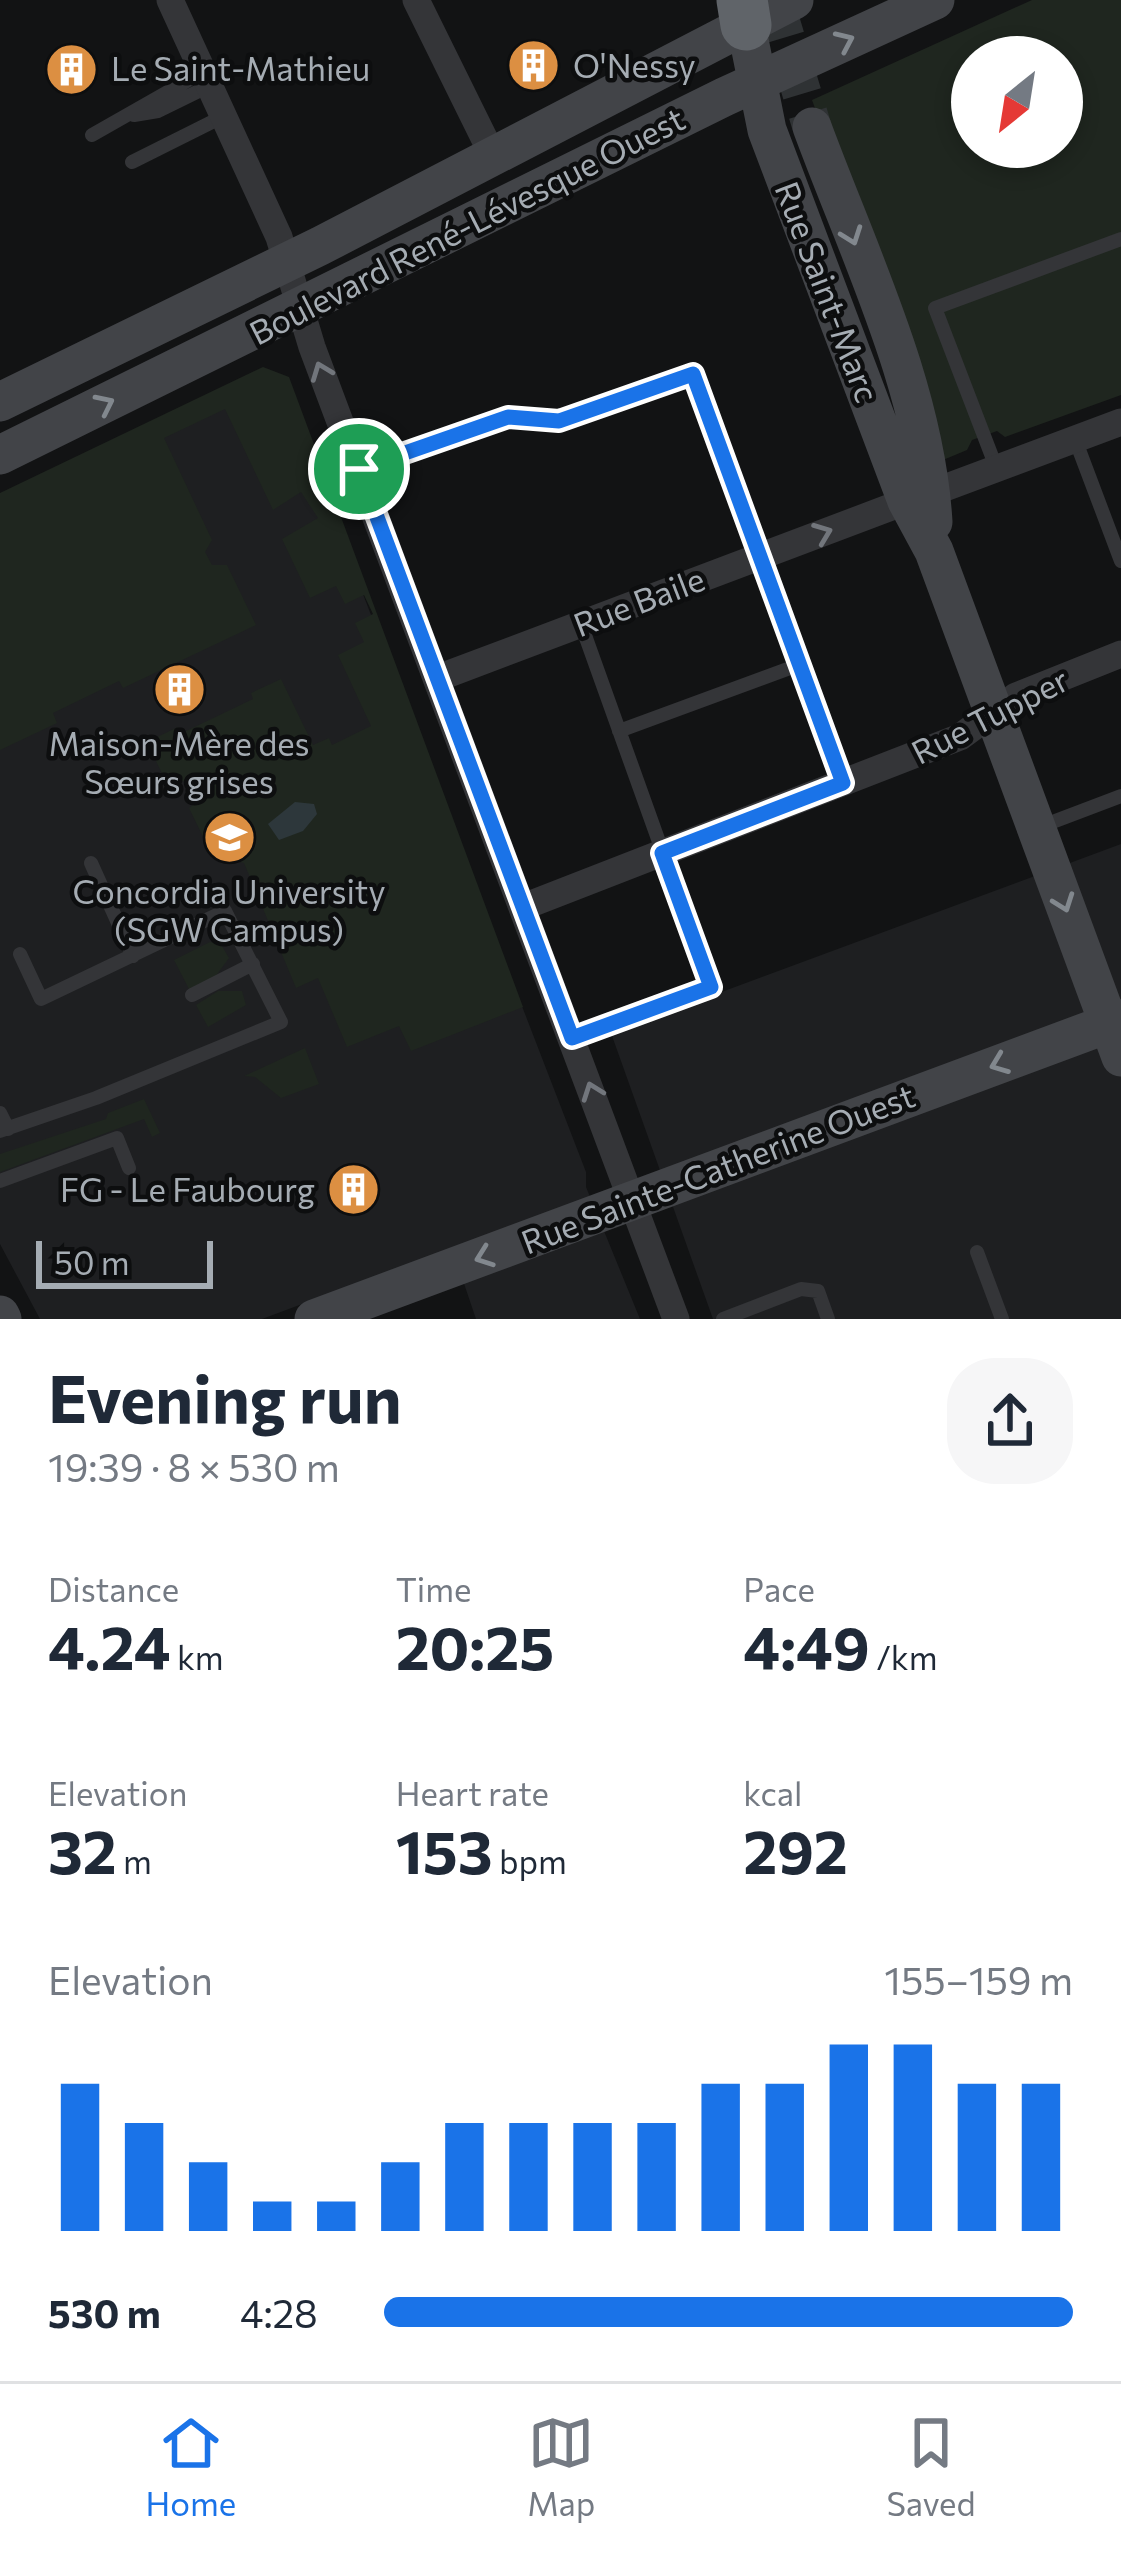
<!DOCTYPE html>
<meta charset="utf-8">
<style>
body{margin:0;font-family:Commissioner,sans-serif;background:#f6f6f7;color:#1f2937;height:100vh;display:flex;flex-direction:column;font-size:45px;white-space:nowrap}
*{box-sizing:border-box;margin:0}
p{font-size:39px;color:#747a83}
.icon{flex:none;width:66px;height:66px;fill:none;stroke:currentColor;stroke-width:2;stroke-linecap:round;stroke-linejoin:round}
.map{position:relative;height:1319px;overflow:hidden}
.details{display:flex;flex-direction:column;background:#fff;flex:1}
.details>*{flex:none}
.needle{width:78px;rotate:210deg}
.controls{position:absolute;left:951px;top:36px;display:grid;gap:24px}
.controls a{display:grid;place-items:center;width:132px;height:132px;border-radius:50%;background:#fff;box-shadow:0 6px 18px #0003;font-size:60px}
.scale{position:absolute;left:36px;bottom:30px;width:177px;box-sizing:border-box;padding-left:12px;border:6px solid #a5acb3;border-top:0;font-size:33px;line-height:42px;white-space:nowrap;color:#a5acb3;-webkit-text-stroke:9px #0d0e0f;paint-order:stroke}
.pin{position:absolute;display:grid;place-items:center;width:102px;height:102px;color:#fff;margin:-51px;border:6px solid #fff;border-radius:50%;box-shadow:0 3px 12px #0007}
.round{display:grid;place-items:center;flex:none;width:126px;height:126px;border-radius:48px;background:#f6f6f7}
.overview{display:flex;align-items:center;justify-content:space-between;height:204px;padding:0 48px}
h1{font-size:66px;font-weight:700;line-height:90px}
.metrics{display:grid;grid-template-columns:repeat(3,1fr);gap:18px;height:204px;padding:12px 48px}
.metrics div{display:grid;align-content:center}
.metrics b{font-size:60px;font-weight:700}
.metrics small{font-size:33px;font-weight:400}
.metrics p{font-size:33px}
.chart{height:336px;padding:24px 48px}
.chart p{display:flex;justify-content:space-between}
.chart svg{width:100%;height:216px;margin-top:12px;stroke:#1a73e8;stroke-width:6}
ul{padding:0 48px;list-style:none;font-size:39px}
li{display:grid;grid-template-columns:192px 144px 1fr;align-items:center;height:90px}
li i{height:30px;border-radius:15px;background:#1a73e8}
.dock{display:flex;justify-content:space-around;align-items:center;height:168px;border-top:3px solid #e0e1e3;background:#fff;font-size:33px;color:#747a83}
.dock a{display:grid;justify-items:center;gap:6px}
.dock .active{color:#1a73e8}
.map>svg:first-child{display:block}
.built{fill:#1e1f21}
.green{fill:#1f261f;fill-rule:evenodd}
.water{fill:#2d373b}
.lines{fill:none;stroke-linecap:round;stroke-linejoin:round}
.secondary-tunnel{stroke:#2f3234;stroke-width:39;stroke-dasharray:39 20;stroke-linecap:butt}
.lane{stroke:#343538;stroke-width:14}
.street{stroke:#343538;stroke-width:27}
.secondary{stroke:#424448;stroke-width:39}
.highway{stroke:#606469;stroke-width:51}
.oneway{stroke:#82888e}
.oneway2{stroke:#72767c}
.route-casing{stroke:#fff;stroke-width:24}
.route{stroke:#1a73e8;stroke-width:15}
.labels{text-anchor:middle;stroke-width:9;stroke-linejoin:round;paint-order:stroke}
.poi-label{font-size:33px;fill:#a5acb3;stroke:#0d0e0f;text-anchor:start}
.street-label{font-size:33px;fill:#a5acb3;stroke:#0d0e0f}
</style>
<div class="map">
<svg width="1121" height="1319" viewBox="0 0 1121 1319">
<rect width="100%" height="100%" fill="#121314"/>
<path class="built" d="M 278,374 L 586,1172 L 586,1187 L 640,1319 L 476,1319 L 452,1248 L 262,1319 L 40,1319 L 0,1244 L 0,504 Z
M 1121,844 L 1121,1319 L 713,1319 L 611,1033 Z"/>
<path class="green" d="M 1032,0 L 1121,0 L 1121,395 L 1005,437 L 997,431 L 972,440 L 967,450 L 943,460 L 812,100 ZM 972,57 L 1062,57 L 1062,147 L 972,147 Z
M 263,367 L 289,377 L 523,1007 L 411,1051 L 399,1026 L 347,1047 L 318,978 L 296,988 L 244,863 L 212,855 L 189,808 L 198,801 L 198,789 L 189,781 L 166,782 L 147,742 L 178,727 L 182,733 L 253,699 L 251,693 L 281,679 L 313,745 L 329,738 L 332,745 L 371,726 L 338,655 L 364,642 L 355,623 L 373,614 L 364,595 L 345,604 L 336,586 L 310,598 L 282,539 L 318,518 L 301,492 L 273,510 L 225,409 L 164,438 L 212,540 L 205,552 L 212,565 L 227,565 L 256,625 L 123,688 L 119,681 L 53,713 L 57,723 L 0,750 L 0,493 Z
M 210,942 L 222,946 L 229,958 L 215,977 L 189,989 L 174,960 Z
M 218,991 L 242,991 L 246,1005 L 208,1027 L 196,1005 Z
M 305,1048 L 319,1084 L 281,1098 L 255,1077 L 244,1076 Z
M 144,1099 L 160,1133 L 152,1137 L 144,1119 L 0,1172 L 0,1154 L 106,1119 L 108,1113 Z"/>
<path class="water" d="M 295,802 L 314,804 L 317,814 L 303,831 L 279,840 L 268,824 Z"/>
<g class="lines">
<path class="secondary-tunnel" d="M 774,0 L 812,127"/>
<path class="lane" d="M 134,115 L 158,111 L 207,87
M 92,135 L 201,73
M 132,162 L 222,117
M 1075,439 L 1121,561
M 996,467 L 935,308 L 1121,239
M 359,469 L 508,417 L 559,421 L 693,374 L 843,783
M 619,731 L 801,664
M 1042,826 L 1121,796
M 91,863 L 133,956
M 192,995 L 253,964
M 572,1038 L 711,987 L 581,624
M 0,1113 L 8,1129
M 0,1131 L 96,1098 L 281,1022 L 225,911 L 41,999 L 20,954
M 0,1181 L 117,1138 L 129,1168
M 977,1252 L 1002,1319
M 723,1319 L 801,1289 L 818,1291 L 828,1319"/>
<path class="street" d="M 170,0 L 279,237 L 312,347 L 676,1319
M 416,0 L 493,156
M 931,493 L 1121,422
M 438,678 L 907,501
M 523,907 L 960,737 L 1016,696 L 1121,654"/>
<path class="secondary" d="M 746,25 L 767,130 L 907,501 L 934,551 L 1121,1057
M 812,127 C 858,252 925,387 933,522
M 0,402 L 320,246 L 794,0
M 0,455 L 724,97 L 935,0
M 0,1315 L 2,1319
M 314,1319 L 1121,1019"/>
<path class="highway" d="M 742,0 L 746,25"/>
</g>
<defs><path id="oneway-chevron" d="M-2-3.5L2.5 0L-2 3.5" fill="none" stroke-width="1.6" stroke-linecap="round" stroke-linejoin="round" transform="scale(3)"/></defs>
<g class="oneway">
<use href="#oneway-chevron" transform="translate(845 41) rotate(-24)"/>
<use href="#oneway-chevron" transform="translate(852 236) rotate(70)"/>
<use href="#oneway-chevron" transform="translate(105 404) rotate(-26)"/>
<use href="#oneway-chevron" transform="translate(1064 903) rotate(70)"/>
<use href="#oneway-chevron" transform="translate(999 1064) rotate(159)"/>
<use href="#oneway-chevron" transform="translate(484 1257) rotate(160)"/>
</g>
<g class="oneway2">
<use href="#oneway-chevron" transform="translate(321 371) rotate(-111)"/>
<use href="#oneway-chevron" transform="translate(823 533) rotate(-21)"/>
<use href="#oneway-chevron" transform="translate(592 1091) rotate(-110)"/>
</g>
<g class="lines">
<defs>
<path id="route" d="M 693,374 L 843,783 L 662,853 L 711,987 L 572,1038 L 359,469 L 508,417 L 559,421 Z"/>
</defs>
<use href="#route" class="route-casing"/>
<use href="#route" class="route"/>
</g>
<defs>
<symbol id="building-disc" viewBox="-11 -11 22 22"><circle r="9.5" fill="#dc8f42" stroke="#0d0e0f"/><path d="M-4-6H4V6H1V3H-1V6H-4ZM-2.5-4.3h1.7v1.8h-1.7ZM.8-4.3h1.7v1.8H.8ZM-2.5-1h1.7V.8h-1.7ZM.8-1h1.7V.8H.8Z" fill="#fff"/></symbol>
<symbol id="university-disc" viewBox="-11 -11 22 22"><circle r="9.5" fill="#dc8f42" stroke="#0d0e0f"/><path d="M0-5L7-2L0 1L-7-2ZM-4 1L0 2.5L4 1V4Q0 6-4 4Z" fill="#fff"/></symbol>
</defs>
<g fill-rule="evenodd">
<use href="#building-disc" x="504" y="36" width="59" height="59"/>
<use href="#building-disc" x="42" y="40" width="59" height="59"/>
<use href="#building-disc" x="150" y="660" width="59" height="59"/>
<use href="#university-disc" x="200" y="808" width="59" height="59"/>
<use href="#building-disc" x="324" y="1160" width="59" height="59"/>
</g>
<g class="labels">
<g class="poi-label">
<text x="573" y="78">O'Nessy</text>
<text x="111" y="81">Le Saint-Mathieu</text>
<text x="179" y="756" text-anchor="middle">Maison-Mère des<tspan x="179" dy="38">Sœurs grises</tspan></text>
<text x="229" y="904" text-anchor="middle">Concordia University<tspan x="229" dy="38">(SGW Campus)</tspan></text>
<text x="315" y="1202" text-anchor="end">FG - Le Faubourg</text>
</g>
<g class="street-label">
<text transform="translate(467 226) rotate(-27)" y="12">Boulevard René-Lévesque Ouest</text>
<text transform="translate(827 292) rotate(69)" y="12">Rue Saint-Marc</text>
<text transform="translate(639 602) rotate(-21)" y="12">Rue Baile</text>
<text transform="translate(990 716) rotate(-27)" y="12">Rue Tupper</text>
<text transform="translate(718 1169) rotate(-21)" y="12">Rue Sainte-Catherine Ouest</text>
</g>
</g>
</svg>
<div class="controls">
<a><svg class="needle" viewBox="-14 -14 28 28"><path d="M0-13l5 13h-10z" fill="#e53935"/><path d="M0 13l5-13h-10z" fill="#747a83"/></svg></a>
</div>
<div class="scale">50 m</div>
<div class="pin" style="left:359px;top:469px;background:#1e9e55"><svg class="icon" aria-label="arrive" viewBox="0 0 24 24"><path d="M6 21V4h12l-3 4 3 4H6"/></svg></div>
</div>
<section class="details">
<div class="overview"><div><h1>Evening run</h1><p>19:39 · 8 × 530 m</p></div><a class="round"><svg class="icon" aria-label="share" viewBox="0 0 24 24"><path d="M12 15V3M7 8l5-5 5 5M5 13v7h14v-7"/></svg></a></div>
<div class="metrics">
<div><p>Distance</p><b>4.24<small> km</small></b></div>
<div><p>Time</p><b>20:25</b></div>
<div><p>Pace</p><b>4:49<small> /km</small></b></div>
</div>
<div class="metrics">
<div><p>Elevation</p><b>32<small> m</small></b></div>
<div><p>Heart rate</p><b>153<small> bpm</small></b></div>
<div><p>kcal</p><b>292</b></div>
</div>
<div class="chart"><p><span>Elevation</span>155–159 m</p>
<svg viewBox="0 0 160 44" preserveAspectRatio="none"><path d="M5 44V14M15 44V22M25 44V30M35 44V38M45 44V38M55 44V30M65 44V22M75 44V22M85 44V22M95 44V22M105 44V14M115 44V14M125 44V6M135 44V6M145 44V14M155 44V14"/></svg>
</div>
<ul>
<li><b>530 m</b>4:28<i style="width:100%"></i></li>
</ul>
</section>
<nav class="dock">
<a class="active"><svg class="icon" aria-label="home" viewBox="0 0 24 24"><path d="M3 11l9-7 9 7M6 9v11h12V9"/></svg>Home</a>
<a><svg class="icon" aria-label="map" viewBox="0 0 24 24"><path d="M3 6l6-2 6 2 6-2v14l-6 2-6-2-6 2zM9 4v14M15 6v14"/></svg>Map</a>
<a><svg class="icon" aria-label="saved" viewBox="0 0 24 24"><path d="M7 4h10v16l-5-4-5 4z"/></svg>Saved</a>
</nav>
